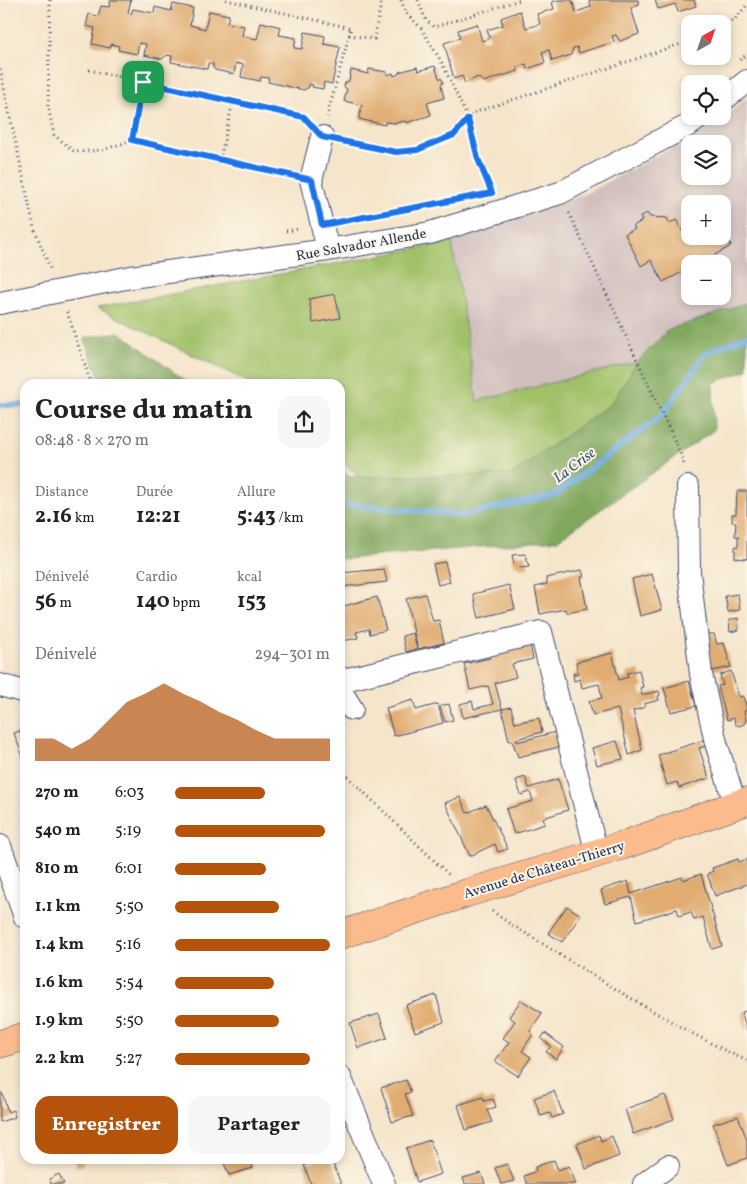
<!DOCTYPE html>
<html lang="fr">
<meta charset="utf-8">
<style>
body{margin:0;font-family:Vollkorn,serif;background:#f6f6f6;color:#222;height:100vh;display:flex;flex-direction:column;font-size:19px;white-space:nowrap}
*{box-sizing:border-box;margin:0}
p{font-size:16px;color:#767676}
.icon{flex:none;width:28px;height:28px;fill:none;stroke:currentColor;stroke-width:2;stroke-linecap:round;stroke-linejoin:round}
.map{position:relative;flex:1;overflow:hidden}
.side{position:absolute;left:20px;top:379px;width:325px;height:785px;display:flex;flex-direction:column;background:#fff;border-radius:15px;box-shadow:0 2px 8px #0003}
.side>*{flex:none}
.needle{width:32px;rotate:40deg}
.buttons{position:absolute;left:681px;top:15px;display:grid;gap:10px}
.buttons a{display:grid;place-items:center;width:50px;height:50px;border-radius:10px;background:#fff;box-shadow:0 2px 8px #0003;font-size:25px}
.pin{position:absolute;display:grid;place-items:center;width:42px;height:42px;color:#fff;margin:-21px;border-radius:10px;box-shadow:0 2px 8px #0006}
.round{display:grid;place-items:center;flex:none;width:52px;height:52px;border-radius:15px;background:#f6f6f6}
.overview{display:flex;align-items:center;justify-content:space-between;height:85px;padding:0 15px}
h1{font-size:28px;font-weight:700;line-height:38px}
.metrics{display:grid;grid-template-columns:repeat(3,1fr);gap:8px;height:85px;padding:5px 15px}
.metrics div{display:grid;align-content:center}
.metrics b{font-size:21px;font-weight:700}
.metrics small{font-size:14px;font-weight:400}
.metrics p{font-size:14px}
.chart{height:140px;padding:10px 15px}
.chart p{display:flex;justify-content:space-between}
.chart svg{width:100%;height:90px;margin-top:5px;fill:#b45309;opacity:.7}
.primary-button{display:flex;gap:10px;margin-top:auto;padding:10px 15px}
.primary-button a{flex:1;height:58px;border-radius:15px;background:#b45309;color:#fff;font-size:20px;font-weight:700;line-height:58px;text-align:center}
.primary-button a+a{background:#f6f6f6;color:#222}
ul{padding:0 15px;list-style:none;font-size:16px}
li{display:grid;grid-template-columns:80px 60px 1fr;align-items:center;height:38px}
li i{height:12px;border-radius:6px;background:#b45309}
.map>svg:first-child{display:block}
.industrial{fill:#d1bfbe;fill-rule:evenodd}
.green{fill:#a1c169;stroke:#5e7864}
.forest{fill:#80a75d;stroke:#4e6b5e}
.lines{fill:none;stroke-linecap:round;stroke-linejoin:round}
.stream{stroke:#70aae0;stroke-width:6}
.building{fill:#e0ac71}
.street-casing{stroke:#3c4a6e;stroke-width:24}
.primary-casing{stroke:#3c4a6e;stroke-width:29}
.path{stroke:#3c4a6e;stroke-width:3;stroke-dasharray:1 4;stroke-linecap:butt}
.street{stroke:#fff;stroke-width:22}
.primary{stroke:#fbbb8c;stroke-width:28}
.route-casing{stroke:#fff;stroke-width:10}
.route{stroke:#1a73e8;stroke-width:6}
.labels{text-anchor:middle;stroke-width:4;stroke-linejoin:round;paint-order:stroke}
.street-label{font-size:14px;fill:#1b2f5e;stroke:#fcf5e5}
.water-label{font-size:15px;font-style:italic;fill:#355485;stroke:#fcf5e5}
</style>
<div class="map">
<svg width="747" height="1184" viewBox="0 0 747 1184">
<rect width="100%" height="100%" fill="#fcf5e5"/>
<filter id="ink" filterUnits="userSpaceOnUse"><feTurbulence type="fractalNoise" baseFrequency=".02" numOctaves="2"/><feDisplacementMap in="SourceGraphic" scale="10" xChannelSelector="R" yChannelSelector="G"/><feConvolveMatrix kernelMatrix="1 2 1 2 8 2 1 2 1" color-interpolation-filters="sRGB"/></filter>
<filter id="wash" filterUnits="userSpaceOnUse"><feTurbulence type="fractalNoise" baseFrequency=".0096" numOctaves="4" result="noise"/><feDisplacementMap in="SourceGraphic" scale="20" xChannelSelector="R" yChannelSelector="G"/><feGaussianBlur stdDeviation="1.12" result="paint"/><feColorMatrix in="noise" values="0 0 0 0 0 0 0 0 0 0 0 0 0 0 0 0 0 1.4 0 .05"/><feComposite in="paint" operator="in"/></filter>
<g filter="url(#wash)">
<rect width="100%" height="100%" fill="#f5e5cb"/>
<path class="industrial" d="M 747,98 L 747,303 L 668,330 L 637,362 L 477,401 L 452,242 L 585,194 L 717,124 ZM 690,144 L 722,144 L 722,176 L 690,176 ZM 690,204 L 722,204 L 722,236 L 690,236 ZM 690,264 L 722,264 L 722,296 L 690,296 Z"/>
<path class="green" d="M 452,242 L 477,401 L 637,362 L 612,403 L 511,475 L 361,477 L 340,461 L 340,384 L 252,384 L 97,308 Z"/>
<path class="forest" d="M 747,303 L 747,370 L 713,383 L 714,430 L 557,540 L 345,559 L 340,558 L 340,474 L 361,477 L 511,475 L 612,403 L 637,362 L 668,330 Z
M 119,332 L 190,384 L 102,384 L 84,338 Z"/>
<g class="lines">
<path class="stream" d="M 0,405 L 25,405
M 340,504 L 464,515 L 555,495 L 661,416 L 706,353 L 747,336"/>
</g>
<g id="blocks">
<path class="building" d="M 111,0 L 131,0 L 128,13 L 131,14 L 133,9 L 154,13 L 155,7 L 171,11 L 173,4 L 193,8 L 190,25 L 205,29 L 209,11 L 229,15 L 227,23 L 244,26 L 242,36 L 257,39 L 261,22 L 281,27 L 279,35 L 296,38 L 294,48 L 302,49 L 305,32 L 325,36 L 324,44 L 340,47 L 332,84 L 324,82 L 323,89 L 312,87 L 313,85 L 309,84 L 309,87 L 304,90 L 268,82 L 269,78 L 261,77 L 260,81 L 241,77 L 243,65 L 236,63 L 234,74 L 215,70 L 213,67 L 213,64 L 208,63 L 207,69 L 171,62 L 172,56 L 167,55 L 162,59 L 144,55 L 146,44 L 139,43 L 137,54 L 118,50 L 119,46 L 111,44 L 110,48 L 92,44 L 95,28 L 86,26 L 89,14 L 98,16 L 101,6 L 109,7 Z
M 559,0 L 572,0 L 576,12 L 591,7 L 589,0 L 638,0 L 639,5 L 631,8 L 639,34 L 620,41 L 616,35 L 612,36 L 614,42 L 579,53 L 577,47 L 573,48 L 571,55 L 552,61 L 549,50 L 542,52 L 545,63 L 527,69 L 526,64 L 517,67 L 518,71 L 483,82 L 478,77 L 465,83 L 462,76 L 454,79 L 444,43 L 460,38 L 458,30 L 477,24 L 482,41 L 490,38 L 487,30 L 503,25 L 501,18 L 520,11 L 526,28 L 534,26 L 540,24 L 537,14 L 554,9 L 552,2 Z
M 655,0 L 694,0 L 696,6 L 678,12 L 675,4 L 658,9 Z
M 435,66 L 439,78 L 442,79 L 443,82 L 441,85 L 444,98 L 427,103 L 431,115 L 406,123 L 405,121 L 395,123 L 385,122 L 385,125 L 359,119 L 362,105 L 344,101 L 347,89 L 344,87 L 345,83 L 349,81 L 351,70 L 368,74 L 369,69 L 387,72 L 387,75 L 393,73 L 394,76 L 399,74 L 399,72 L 417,67 L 418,71 Z
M 647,213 L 650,217 L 667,218 L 669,223 L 676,220 L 684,234 L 690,230 L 690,236 L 722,236 L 722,229 L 731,246 L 698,264 L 690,264 L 690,268 L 663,282 L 651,260 L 641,266 L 625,234 L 635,229 L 633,226 L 642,221 L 640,217 Z
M 335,294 L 340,318 L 313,323 L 309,299 Z
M 737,491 L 747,491 L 747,559 L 735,558 L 735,547 L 738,546 L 738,536 L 735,536 L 736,522 L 732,522 L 732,514 L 736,514 Z
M 525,554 L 529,567 L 521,568 L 514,564 L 512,555 Z
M 445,562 L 450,582 L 438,585 L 433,564 Z
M 384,569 L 387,582 L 340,587 L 340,573 Z
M 582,570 L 584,577 L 581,577 L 587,609 L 567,613 L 566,609 L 540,614 L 535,587 L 547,584 L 546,578 Z
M 652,574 L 662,610 L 640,616 L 632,579 Z
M 509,585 L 515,609 L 479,618 L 473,594 Z
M 425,594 L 433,621 L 439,620 L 444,643 L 418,649 L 406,599 Z
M 738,594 L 740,610 L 728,612 L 725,596 Z
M 377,597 L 386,630 L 370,634 L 369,629 L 356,632 L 358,638 L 342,641 L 340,634 L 340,607 Z
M 738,618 L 739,630 L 730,632 L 729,620 Z
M 413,633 L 417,649 L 406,652 L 402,636 Z
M 706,634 L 714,634 L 717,644 L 724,643 L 731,667 L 712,671 Z
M 530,644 L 533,659 L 512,664 L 516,677 L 495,683 L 502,709 L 463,718 L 460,704 L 472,701 L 474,709 L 493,704 L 488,686 L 470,690 L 464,664 L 490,658 L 489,653 Z
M 612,653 L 619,680 L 628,677 L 627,673 L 639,670 L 643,687 L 640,688 L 642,695 L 659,691 L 660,695 L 658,696 L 659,700 L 644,704 L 645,707 L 633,711 L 642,750 L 629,755 L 618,709 L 593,715 L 589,701 L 602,698 L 599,684 L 582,688 L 580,679 L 574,681 L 573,674 L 578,673 L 576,662 Z
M 731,671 L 739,697 L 743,696 L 747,709 L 744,711 L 746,720 L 744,724 L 739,726 L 735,724 L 734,718 L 727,720 L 718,686 L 723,685 L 720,675 Z
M 689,681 L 696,706 L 671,712 L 664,688 Z
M 413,700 L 416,710 L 438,704 L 443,723 L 394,736 L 386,708 Z
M 449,704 L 453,720 L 445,722 L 440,706 Z
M 511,707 L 515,723 L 539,718 L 542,732 L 516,739 L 517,742 L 556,732 L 559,747 L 518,757 L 512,740 L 509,741 L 502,709 Z
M 25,729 L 25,763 L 14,733 Z
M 704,740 L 706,746 L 699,748 L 709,778 L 679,788 L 677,782 L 667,785 L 658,755 Z
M 617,741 L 623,759 L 597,765 L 592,748 Z
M 525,777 L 529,788 L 558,779 L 568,810 L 543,818 L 545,824 L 514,834 L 506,809 L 533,801 L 530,792 L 521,795 L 516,780 Z
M 460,797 L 467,813 L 486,805 L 508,849 L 498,852 L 495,844 L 470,856 L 445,803 Z
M 738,859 L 739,862 L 747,859 L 747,884 L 715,896 L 707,874 L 713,871 L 712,868 Z
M 701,874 L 722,946 L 712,949 L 703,917 L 694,920 L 691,912 L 679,916 L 677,909 L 637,921 L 631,897 L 605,904 L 601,890 L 628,881 L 631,894 L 682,877 L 683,880 Z
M 567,906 L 581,915 L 562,942 L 548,933 Z
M 436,995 L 444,1022 L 415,1032 L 406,1005 Z
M 521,1000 L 542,1013 L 530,1031 L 533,1034 L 522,1051 L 531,1057 L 518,1076 L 495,1061 L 509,1042 L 503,1038 L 515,1021 L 509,1017 Z
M 747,1011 L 747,1030 L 746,1030 L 742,1012 Z
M 379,1014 L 387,1038 L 358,1048 L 350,1023 Z
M 545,1033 L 564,1047 L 556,1059 L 546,1052 L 551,1046 L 541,1039 Z
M 406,1080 L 411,1092 L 405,1094 L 413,1116 L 392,1122 L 381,1088 Z
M 554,1091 L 563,1114 L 552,1118 L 550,1113 L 541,1116 L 534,1098 Z
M 2,1093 L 8,1112 L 13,1110 L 15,1117 L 0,1122 L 0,1094 Z
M 665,1095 L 674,1119 L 633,1134 L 625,1109 Z
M 483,1097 L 484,1101 L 493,1099 L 496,1107 L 487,1110 L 492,1122 L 466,1130 L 458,1105 Z
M 738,1116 L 747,1140 L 747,1158 L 728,1165 L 713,1124 Z
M 599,1135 L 601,1141 L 612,1136 L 619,1156 L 586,1169 L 577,1144 Z
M 430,1140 L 441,1174 L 417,1182 L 406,1148 Z
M 74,1159 L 81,1159 L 84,1164 L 77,1167 Z
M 222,1159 L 250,1159 L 253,1168 L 229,1175 Z
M 321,1159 L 331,1159 L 341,1184 L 311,1184 L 304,1165 Z
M 554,1160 L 558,1170 L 569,1166 L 576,1184 L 527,1184 L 524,1176 L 536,1171 L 535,1167 Z
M 507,1164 L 514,1181 L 501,1184 L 495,1168 Z
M 481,1173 L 485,1184 L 465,1184 L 463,1178 Z
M 59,1174 L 64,1184 L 51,1184 L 49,1179 Z"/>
</g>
</g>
<g filter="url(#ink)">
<use href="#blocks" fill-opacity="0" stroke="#3c4a6e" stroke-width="1"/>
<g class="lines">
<defs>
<path id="street" d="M 722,101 L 747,81
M 322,137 L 311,180 L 328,250
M 0,303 L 131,277 L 328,250 L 430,233 L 560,193 L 689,125 L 702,116
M 688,487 L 689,572 L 701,674 L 716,743 L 736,806
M 340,681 L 541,632 L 597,854
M 0,685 L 25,692
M 340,690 L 352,709
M 0,846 L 25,917
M 340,1077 L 384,1184
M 644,1184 L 668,1166"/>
<path id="primary" d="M 340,935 L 467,893 L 621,846 L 747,801
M 0,1044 L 25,1036"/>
</defs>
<use href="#street" class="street-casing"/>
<use href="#primary" class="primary-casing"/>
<path class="path" d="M 50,0 L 48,106 L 54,135 L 75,152 L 103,150 L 132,140 L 291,175
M 226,0 L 351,28 L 327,117
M 401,0 L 406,13 L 421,28 L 442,63 L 468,119 L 478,159 L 491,193
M 418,0 L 426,20 L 434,27 L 520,0
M 722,25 L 735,19 L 747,5
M 349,35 L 374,39 L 381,3 L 385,0
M 740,60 L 747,54
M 0,69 L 34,228 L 51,271
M 89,70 L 304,117 L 309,122
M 132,140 L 143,82
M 343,142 L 396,152 L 417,149 L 454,135 L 473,113 L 690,41
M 220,160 L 233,101
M 569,213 L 683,459 L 684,466
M 343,221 L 448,203
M 286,231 L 300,229
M 67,312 L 91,384
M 340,769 L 449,875
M 492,911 L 509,923 C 587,971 664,1022 747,1061"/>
<use href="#street" class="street"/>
<use href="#primary" class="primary"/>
</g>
</g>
<g class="lines" filter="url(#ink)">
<defs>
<path id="route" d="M 143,82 L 304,117 L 322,137 L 396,152 L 417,150 L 454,135 L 468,119 L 478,159 L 492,193 L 322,225 L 312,180 L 132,140 Z"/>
</defs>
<use href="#route" class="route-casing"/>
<use href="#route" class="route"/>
</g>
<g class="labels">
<g class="street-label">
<text transform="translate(361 244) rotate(-10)" y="5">Rue Salvador Allende</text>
<text transform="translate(544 869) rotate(-17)" y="5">Avenue de Château-Thierry</text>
</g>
<g class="water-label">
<text transform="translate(574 465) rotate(-37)" y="5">La Crise</text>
</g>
</g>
</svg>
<div class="buttons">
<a><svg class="needle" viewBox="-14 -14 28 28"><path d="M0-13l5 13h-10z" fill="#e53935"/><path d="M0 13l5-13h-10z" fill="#767676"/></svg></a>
<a><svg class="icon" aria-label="locate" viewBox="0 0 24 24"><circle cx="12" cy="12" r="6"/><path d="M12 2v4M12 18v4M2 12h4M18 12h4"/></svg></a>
<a><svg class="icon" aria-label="layers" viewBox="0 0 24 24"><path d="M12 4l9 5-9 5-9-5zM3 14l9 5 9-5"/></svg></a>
<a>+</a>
<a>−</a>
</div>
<div class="pin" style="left:143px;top:82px;background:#1e9e55"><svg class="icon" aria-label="arrive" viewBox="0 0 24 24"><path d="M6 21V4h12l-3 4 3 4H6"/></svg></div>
<section class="side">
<div class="overview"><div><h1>Course du matin</h1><p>08:48 · 8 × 270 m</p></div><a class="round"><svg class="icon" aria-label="share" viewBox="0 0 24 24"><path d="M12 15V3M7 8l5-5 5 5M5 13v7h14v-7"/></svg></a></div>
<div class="metrics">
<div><p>Distance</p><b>2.16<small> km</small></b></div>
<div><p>Durée</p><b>12:21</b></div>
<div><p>Allure</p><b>5:43<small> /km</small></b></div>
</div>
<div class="metrics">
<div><p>Dénivelé</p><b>56<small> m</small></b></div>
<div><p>Cardio</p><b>140<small> bpm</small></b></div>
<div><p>kcal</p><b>153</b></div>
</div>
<div class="chart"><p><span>Dénivelé</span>294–301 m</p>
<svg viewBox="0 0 160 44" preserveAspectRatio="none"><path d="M0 44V33L10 33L20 38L30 33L40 24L50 15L60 11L70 6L80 11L90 15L100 20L110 24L120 29L130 33L140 33L150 33L160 33V44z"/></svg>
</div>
<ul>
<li><b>270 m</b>6:03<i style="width:58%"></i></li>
<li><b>540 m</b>5:19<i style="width:97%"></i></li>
<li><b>810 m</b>6:01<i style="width:59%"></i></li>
<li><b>1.1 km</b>5:50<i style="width:67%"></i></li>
<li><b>1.4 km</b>5:16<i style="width:100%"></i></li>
<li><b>1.6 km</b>5:54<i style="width:64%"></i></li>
<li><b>1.9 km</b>5:50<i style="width:67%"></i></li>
<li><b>2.2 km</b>5:27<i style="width:87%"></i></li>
</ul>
<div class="primary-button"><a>Enregistrer</a><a>Partager</a></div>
</section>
</div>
